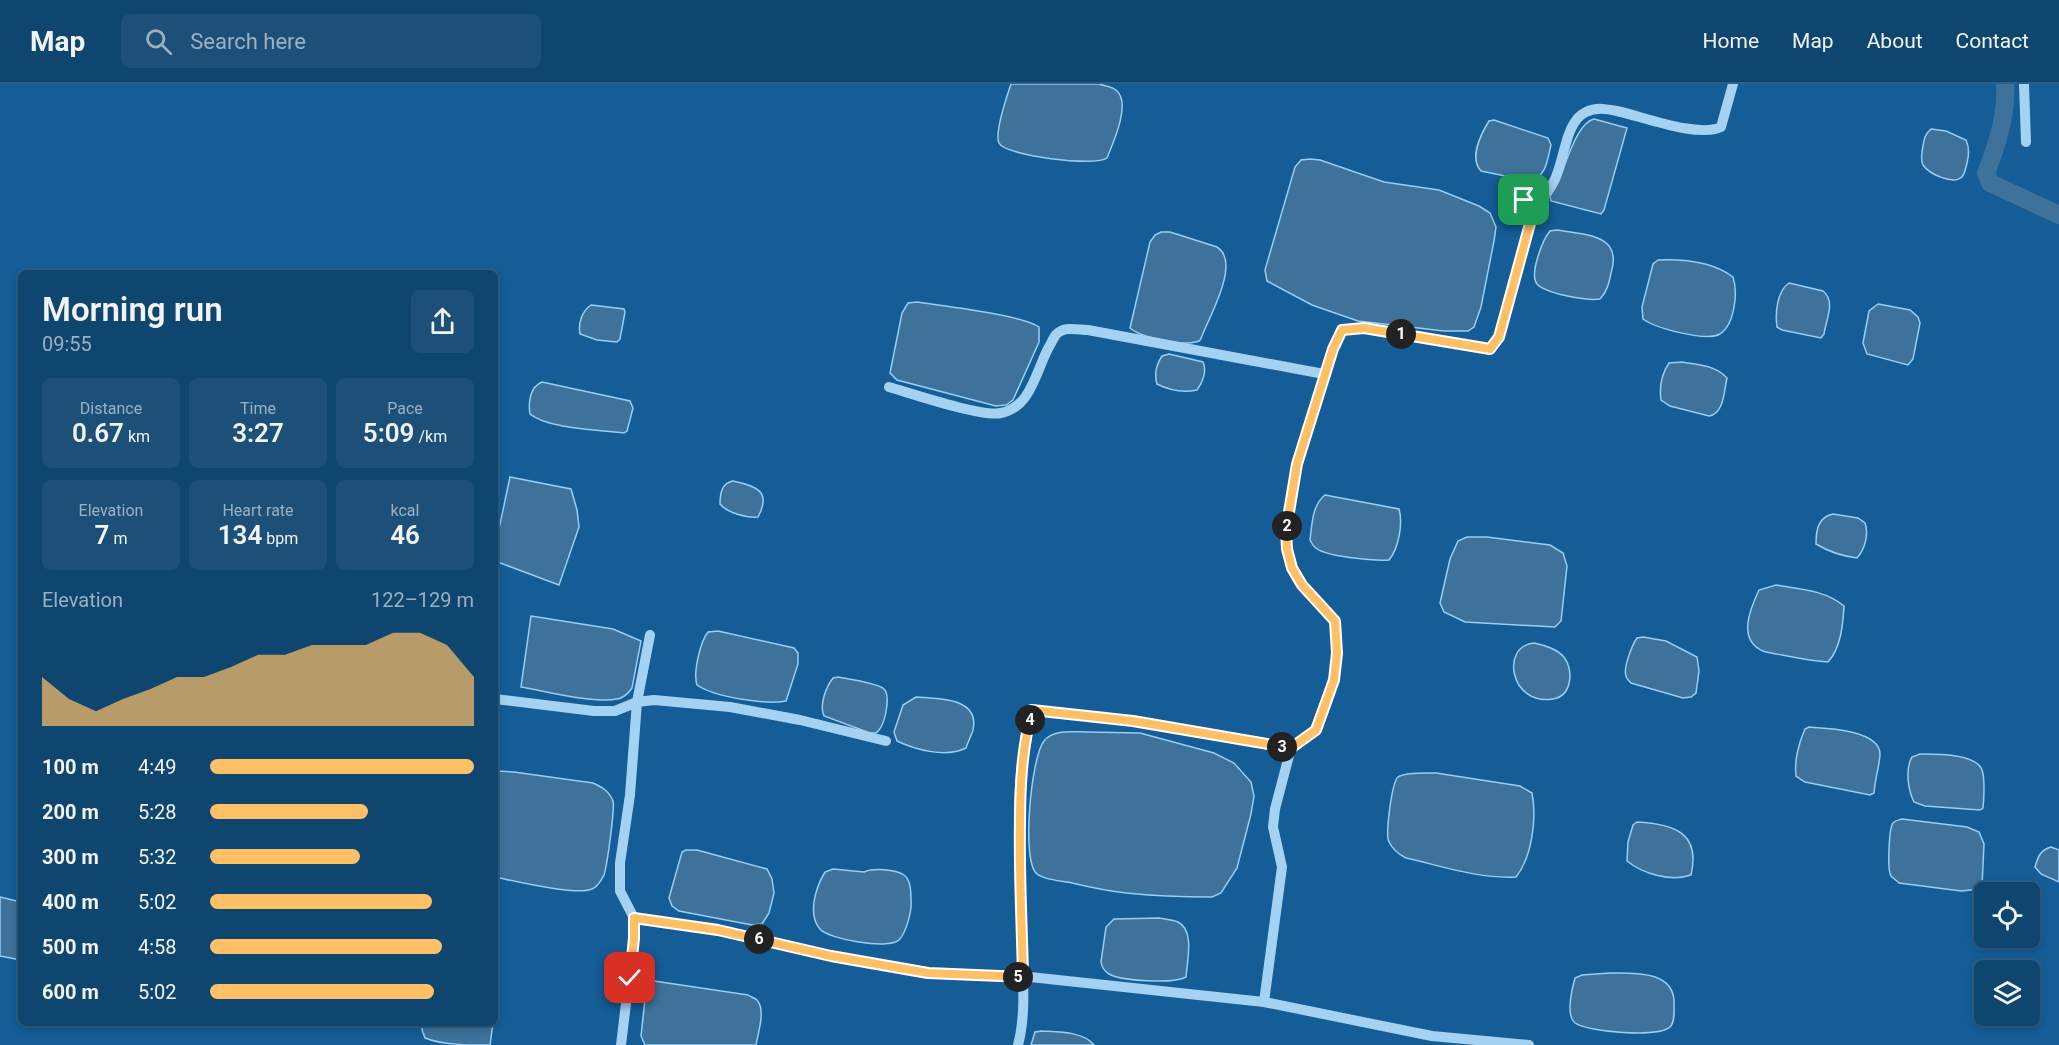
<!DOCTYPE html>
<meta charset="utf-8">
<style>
body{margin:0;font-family:Roboto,sans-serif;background:#1d5078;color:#f1f3f6;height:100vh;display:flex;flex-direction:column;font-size:22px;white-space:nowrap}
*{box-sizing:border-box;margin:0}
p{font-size:20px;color:#9bb1c3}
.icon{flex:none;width:33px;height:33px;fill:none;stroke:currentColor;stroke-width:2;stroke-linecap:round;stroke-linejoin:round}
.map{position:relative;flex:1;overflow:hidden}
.side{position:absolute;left:18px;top:186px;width:480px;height:756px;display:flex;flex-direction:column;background:#0f4670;border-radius:9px;box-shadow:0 3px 9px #0003,0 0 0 2px #2f5e83}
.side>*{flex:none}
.tools{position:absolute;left:1974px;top:798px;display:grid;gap:12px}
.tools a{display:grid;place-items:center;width:66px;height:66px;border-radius:9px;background:#0f4670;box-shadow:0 3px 9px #0003,0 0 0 2px #2f5e83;font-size:30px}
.pin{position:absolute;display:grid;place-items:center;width:51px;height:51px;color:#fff;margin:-26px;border-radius:12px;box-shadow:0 3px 9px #0006}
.km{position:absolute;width:30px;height:30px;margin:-15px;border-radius:50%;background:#222;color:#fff;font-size:16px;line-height:30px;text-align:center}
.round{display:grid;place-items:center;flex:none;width:63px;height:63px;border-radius:9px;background:#1d5078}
.overview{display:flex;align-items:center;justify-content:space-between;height:102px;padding:0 24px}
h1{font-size:33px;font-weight:600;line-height:45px}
.stats{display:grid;grid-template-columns:repeat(3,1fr);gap:9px;height:102px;padding:6px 24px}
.stats div{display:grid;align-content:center;border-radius:9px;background:#1d5078;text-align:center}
.stats b{font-size:26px;font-weight:600}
.stats small{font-size:16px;font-weight:400}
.stats p{font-size:16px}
.chart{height:168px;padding:12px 24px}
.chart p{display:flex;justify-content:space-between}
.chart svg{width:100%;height:108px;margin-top:6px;fill:#ffc066;opacity:.7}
ul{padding:0 24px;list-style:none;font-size:20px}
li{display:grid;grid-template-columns:96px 72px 1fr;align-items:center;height:45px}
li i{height:15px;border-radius:8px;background:#ffc066}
header{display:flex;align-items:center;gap:36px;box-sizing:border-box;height:84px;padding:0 30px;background:#0f4670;border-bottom:2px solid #2f5e83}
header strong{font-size:28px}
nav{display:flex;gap:33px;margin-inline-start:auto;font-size:21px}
.search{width:420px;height:54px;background:#1d5078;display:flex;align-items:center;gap:15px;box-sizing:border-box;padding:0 21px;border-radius:9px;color:#9bb1c3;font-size:22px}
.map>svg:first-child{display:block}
.water{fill:#3e729a;stroke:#97cef5;stroke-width:1.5}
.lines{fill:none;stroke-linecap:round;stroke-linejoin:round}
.canal{stroke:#3e729a;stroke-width:18}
.minor{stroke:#a5d1f2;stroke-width:10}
.route-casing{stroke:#fff;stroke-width:12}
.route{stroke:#ffc066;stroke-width:8}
</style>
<header>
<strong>Map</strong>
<div class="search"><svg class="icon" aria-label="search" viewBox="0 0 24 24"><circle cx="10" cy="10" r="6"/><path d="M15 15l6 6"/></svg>Search here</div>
<nav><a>Home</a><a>Map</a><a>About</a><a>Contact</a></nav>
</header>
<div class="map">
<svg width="2059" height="961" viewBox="0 0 2059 961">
<rect width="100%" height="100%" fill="#145d96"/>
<path class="water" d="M 1011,0 L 1099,0 C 1105,2 1112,2 1117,7 C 1131,20 1113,59 1107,74 C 1096,83 1005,72 999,59 C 994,49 1007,12 1011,0 Z
M 1594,35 L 1627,44 L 1604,126 L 1601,130 L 1551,117 L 1550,112 C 1564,94 1573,40 1594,35 Z
M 1494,36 L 1548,54 L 1551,61 C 1547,76 1547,92 1530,97 L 1481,87 C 1469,74 1481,50 1489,37 Z
M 1931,45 L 1946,47 L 1966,56 C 1970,64 1969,71 1967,79 C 1966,84 1965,89 1962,93 C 1953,101 1929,90 1923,81 C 1920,75 1922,69 1923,62 C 1924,55 1925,50 1931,45 Z
M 1310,75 L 1320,76 L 1384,98 L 1439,106 L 1479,122 L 1490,129 L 1496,143 L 1494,157 L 1481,223 L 1474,243 L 1468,247 L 1444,247 L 1358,237 L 1312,221 L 1267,197 L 1265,186 L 1295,83 L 1301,76 Z
M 1557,146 C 1586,151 1623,150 1611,189 C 1609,199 1607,208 1600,215 C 1588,217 1546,210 1537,200 C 1529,190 1543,155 1550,147 Z
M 1161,148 L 1170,148 L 1217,163 C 1241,178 1210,231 1202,252 C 1200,256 1201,257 1196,258 C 1182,262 1140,253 1130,244 L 1150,158 L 1155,151 Z
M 1658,176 C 1682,175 1713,178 1733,193 C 1738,208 1735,240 1720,250 C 1706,258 1655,244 1643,235 L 1642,223 L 1653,180 Z
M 1789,199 L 1823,207 C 1836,217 1826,236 1824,250 L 1821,254 L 1782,246 L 1777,243 C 1775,229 1777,207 1789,199 Z
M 917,218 C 942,222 1023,231 1039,243 L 1039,258 L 1013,316 L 1006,321 L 996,322 L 897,296 L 890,289 L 902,229 L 908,219 Z
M 1878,220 L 1910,226 L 1918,233 L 1920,239 L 1913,275 L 1908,281 L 1867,270 L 1863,259 L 1869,227 Z
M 591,221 L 624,225 L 625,228 L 620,255 L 617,258 L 597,256 L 580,250 C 578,239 582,227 591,221 Z
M 1169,270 L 1203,278 C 1207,287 1203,298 1197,306 C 1183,309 1169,306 1157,300 C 1154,290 1156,281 1162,272 Z
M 1682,278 C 1697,281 1716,281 1727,294 C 1724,307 1724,330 1709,332 L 1670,322 L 1661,316 C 1659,302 1661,291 1669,279 Z
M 542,298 L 630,317 L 633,324 L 627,347 L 624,349 C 599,346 549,345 530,330 C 528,318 530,303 542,298 Z
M 510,393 L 571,405 L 577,426 L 579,443 L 559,501 L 495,477 L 495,464 Z
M 733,397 C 756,402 772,407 758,433 C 747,434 727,429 720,420 C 720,409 722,399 733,397 Z
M 1325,411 L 1399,425 C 1403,439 1399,464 1389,476 C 1376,477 1326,473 1316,464 C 1314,463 1311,458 1310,456 C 1312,441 1312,421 1325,411 Z
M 1833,430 L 1858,434 L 1865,439 C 1869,450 1865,465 1857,474 C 1842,472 1829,468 1816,460 C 1816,446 1818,433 1833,430 Z
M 1467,453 L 1487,453 L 1550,461 L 1563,469 L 1567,482 L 1561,537 L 1555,543 L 1465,538 L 1444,528 L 1440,519 L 1450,475 L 1458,457 Z
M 1776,501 C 1799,505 1825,506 1844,522 C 1843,540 1841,564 1828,578 C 1812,577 1798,574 1782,571 C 1776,570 1769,569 1763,567 C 1737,556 1750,525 1759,506 Z
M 531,532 L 613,545 L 641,557 L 632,604 C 628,610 624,614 617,615 C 594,620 545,607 521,603 Z
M 718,547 L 794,564 L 798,569 L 798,580 L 786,617 C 766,621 714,613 697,601 C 693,589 700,558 708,548 Z
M 1643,553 L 1666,557 L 1697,573 L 1699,587 L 1696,609 L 1691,613 L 1683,614 L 1631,599 C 1630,598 1626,594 1626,592 C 1623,584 1632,561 1637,554 Z
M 1534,559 C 1544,561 1557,565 1564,573 C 1574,586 1572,612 1553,615 C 1510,622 1500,562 1534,559 Z
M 838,593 C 848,595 877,599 884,605 C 891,612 885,639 879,646 C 876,650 874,649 870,649 L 824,632 C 819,621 826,603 833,594 Z
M 916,613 C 938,615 980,613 973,646 C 971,652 968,658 966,664 C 946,674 916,666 897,657 L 894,648 L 903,621 Z
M 1809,643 C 1826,644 1881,646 1880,671 C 1879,683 1875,696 1874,709 L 1870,711 L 1805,698 L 1796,692 C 1794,677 1799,658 1805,645 Z
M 1087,648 L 1140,649 L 1214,669 L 1234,679 L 1251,698 L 1254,712 L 1251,730 L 1237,784 L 1221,809 L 1212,813 C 1183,813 1154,812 1126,809 C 1108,807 1089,803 1072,799 C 1062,797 1044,796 1037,790 C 1021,778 1031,673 1044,657 C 1053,645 1073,648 1087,648 Z
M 1920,670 C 1934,670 1976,669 1982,686 C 1985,694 1984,715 1983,724 L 1980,726 L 1925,722 L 1914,718 C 1908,706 1905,685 1912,673 Z
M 497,687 L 514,688 L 593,699 C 602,703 609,707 613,717 C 615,724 607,782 604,791 C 601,796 598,803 592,805 C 576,812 515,797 495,793 L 495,688 Z
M 1436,689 L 1520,702 L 1532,709 C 1537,734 1532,773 1516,793 C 1479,795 1442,782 1406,774 C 1398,770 1393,766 1389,758 C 1385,750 1392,698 1398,693 C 1404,688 1428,689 1436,689 Z
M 1902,735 L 1967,743 L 1979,748 L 1984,760 L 1982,802 L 1980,805 L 1961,807 L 1899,799 C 1898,798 1892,793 1891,792 C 1887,786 1889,744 1893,739 C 1896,736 1899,736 1902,735 Z
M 1637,738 C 1673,740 1701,748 1691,791 C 1671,798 1643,790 1627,777 L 1628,758 L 1633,741 Z
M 2051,763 L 2059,766 L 2059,798 L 2041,790 L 2035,783 C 2038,773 2040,766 2051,763 Z
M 686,766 L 697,766 L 767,785 L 772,795 L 774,809 L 769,829 L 762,840 L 752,841 L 679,827 L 672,822 L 669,814 L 682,768 Z
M 833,785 L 864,788 C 873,784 895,785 904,791 C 911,796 911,809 911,817 C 912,827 906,849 899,856 C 888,866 828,855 820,845 C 807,830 816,803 825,788 Z
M 0,813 L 21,818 L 21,876 L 0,872 Z
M 1159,834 C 1165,835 1173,836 1178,838 C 1195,846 1187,878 1186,893 C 1174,900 1121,897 1109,890 C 1104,887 1102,884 1101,878 L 1106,843 L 1114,835 Z
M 1610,889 C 1634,889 1676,886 1674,921 C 1674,928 1675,938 1670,943 C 1658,954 1588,948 1575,939 C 1565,931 1572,905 1575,894 L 1582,891 Z
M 654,897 L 748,911 C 751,913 755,914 757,916 C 766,926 758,949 756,961 L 645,961 L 641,952 L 646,906 L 649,899 Z
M 423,939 L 493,939 L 490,961 C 469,961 442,961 425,954 L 422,946 Z
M 1041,947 C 1057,948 1083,947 1094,961 L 1031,961 L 1035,948 Z"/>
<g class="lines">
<path class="canal" d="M 2005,0 C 2007,30 1997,61 1986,89 L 1990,99 L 2059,131"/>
<path class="minor" d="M 2024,0 L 2026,58
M 1524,116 C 1528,115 1534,115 1538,114 C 1568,101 1558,41 1586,28 C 1596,23 1607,25 1617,27 C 1644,33 1698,54 1721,43 L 1733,0
M 889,303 C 913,310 981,333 1001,329 C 1032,323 1036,285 1050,261 C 1053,256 1055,249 1061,247 C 1067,243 1080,246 1088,246 L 1324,290
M 495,615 L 594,627 L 615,627 L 637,618 L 654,616 L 730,623 L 800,636 L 886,657
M 634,834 L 718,846 L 831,872 L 928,889 L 1030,893 L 1264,918 L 1432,952 L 1529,961
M 1264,918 L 1282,783 L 1273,743 L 1275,725 L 1291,664 L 1315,646 L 1334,596 L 1337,569 L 1335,537 L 1302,501 L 1292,484 L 1287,465 L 1286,446 L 1297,380 L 1333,265 L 1343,246 L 1364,244 L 1490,265 L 1499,253 L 1537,114
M 621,961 L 634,853 L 634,834 L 620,807 L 620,779 L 630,711 L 637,618 L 650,551
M 1018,961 C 1026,931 1023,896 1022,865 C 1021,786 1011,703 1032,626 L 1133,637 L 1291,664"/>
</g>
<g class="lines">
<defs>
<path id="route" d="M 630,894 L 634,854 L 634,834 L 718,846 L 831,872 L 928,889 L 1023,893 C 1022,842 1019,791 1020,740 C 1020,701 1022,665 1032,626 L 1133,637 L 1291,664 L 1316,646 L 1334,596 L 1337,569 L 1335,537 L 1302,501 L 1292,484 L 1287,465 L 1286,446 L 1297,380 L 1333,265 L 1342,246 L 1364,244 L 1490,265 L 1499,253 L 1537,114 L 1524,116"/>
</defs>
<use href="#route" class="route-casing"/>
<use href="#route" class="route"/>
</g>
</svg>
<div class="tools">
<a><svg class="icon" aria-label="locate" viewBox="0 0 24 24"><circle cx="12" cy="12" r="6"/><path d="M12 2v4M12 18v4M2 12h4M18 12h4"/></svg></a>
<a><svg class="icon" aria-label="layers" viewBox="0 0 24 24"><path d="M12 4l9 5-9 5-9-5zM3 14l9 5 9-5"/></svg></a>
</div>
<div class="pin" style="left:1524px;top:116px;background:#1e9e55"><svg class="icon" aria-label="arrive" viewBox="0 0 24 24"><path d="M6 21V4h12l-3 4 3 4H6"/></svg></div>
<div class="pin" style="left:630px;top:894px;background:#d93025"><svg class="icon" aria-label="check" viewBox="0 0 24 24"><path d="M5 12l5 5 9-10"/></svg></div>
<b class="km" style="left:1401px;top:250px">1</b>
<b class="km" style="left:1287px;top:442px">2</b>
<b class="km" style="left:1282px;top:663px">3</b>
<b class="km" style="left:1030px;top:636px">4</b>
<b class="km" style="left:1018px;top:893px">5</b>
<b class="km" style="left:759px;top:855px">6</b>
<section class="side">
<div class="overview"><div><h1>Morning run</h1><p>09:55</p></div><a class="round"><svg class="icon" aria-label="share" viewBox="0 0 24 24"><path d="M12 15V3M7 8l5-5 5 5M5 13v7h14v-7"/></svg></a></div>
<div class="stats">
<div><p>Distance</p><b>0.67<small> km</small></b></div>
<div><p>Time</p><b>3:27</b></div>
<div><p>Pace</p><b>5:09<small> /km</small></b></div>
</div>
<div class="stats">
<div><p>Elevation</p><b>7<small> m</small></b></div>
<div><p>Heart rate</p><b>134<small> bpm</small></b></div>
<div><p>kcal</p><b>46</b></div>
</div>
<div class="chart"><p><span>Elevation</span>122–129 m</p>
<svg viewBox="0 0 160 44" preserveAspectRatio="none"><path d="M0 44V24L10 33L20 38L30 33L40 29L50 24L60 24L70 20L80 15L90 15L100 11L110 11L120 11L130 6L140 6L150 11L160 24V44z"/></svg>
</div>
<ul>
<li><b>100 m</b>4:49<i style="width:100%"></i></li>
<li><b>200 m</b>5:28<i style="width:60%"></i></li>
<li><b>300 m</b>5:32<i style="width:57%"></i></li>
<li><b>400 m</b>5:02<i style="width:84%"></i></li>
<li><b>500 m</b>4:58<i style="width:88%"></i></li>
<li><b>600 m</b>5:02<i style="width:85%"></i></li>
</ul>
</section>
</div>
